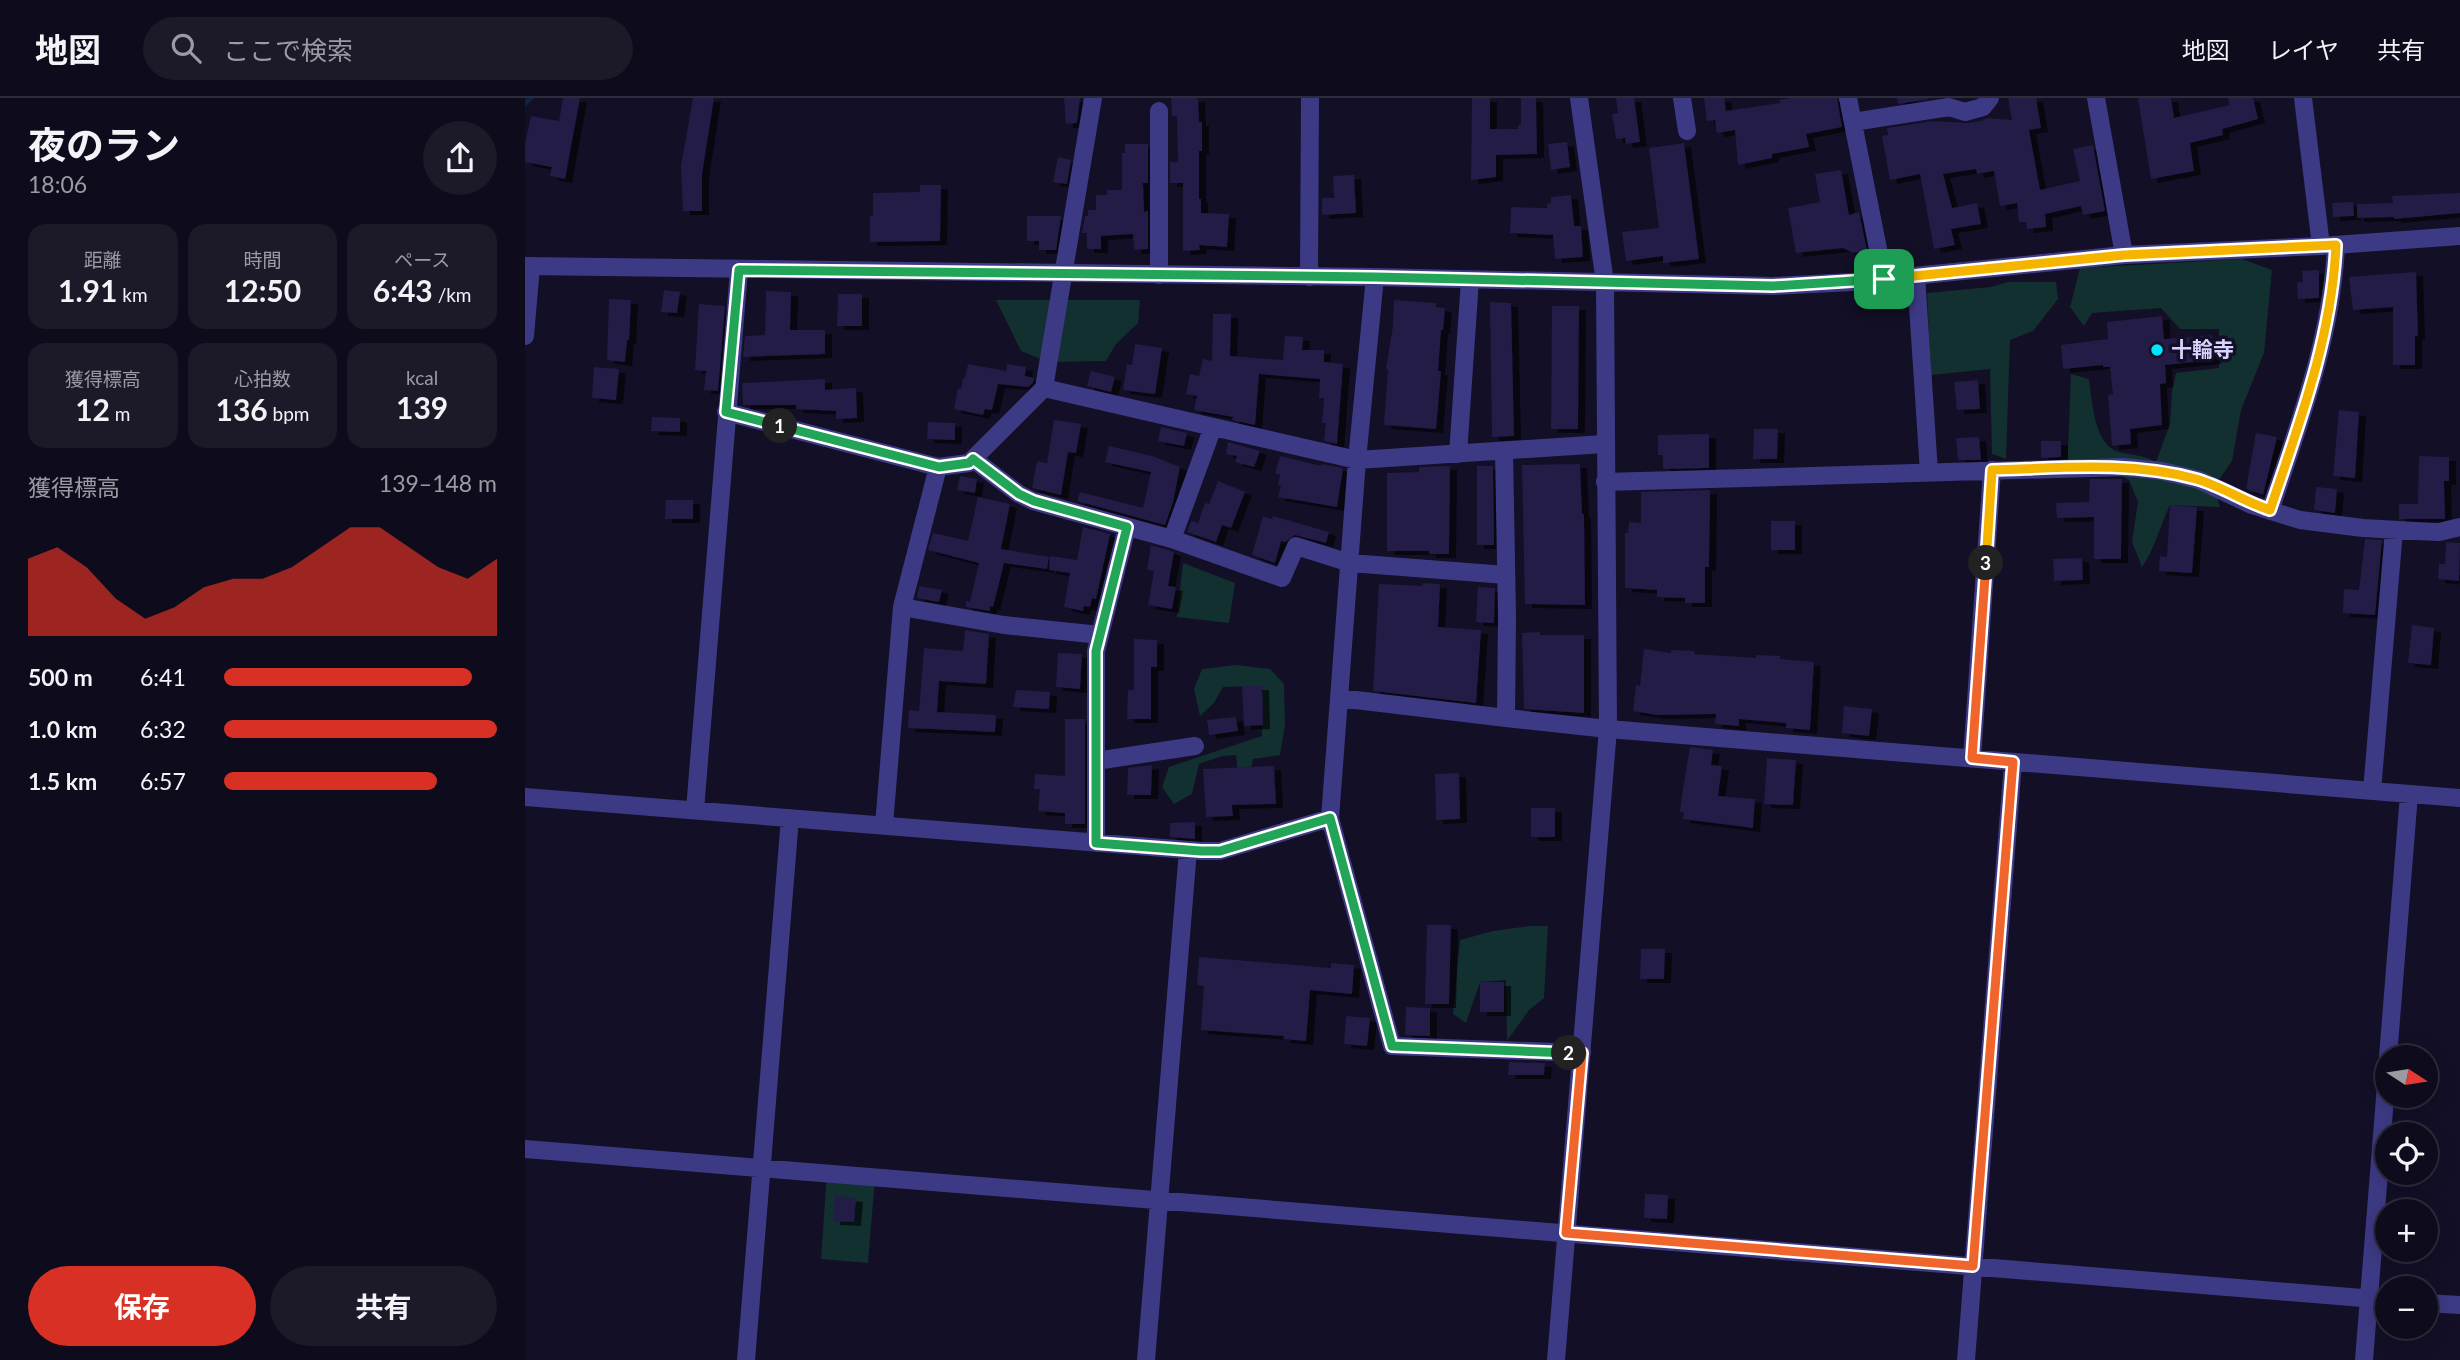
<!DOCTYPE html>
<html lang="ja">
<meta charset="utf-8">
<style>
body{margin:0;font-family:Lato,"Noto Sans JP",sans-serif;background:#1c1929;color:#f1f3f6;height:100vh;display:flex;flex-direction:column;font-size:26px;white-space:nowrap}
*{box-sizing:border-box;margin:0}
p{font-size:23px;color:#9b9ba3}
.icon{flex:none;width:38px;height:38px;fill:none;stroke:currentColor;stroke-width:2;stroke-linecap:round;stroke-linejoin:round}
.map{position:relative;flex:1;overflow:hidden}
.panel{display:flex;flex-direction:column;background:#0e0b1c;width:525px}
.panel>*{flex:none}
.needle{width:46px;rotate:102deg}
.controls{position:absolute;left:1850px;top:947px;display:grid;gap:14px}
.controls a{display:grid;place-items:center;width:63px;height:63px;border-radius:50%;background:#0e0b1c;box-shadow:0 4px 18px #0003,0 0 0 2px #2e2b3b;font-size:35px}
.pin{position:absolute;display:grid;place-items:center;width:60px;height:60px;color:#fff;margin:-30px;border-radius:14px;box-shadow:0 4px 10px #0006}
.km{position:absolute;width:35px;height:35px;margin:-18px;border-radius:50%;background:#222;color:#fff;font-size:19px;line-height:35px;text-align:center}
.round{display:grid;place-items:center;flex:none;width:74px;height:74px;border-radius:37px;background:#1c1929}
.overview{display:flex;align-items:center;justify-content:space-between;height:119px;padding:0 28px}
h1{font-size:38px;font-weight:700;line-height:52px}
.stats{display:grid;grid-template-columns:repeat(3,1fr);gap:10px;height:119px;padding:7px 28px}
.stats div{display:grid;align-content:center;border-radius:18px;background:#1c1929;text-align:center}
.stats b{font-size:30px;font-weight:700}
.stats small{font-size:19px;font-weight:400}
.stats p{font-size:19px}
.chart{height:196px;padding:14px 28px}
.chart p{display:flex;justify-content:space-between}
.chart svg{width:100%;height:126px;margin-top:7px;fill:#d93025;opacity:.7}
.cta{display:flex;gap:14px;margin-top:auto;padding:14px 28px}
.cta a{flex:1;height:80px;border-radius:42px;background:#d93025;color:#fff;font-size:28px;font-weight:700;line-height:80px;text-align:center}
.cta a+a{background:#1c1929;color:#f1f3f6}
ul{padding:0 28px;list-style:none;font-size:23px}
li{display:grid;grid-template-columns:112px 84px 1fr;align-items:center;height:52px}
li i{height:18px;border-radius:9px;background:#d93025}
header{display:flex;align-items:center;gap:42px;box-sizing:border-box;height:98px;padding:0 35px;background:#0e0b1c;border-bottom:2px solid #2e2b3b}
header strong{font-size:33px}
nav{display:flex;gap:38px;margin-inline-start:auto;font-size:24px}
.search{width:490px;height:63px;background:#1c1929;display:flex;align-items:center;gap:18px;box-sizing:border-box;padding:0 24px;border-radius:38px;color:#9b9ba3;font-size:26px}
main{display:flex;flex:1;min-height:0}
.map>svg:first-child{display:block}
.green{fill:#12302f}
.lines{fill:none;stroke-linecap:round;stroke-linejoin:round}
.stream{stroke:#0c2248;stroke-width:5}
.building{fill:#241b47;filter:url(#shadow)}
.minor{stroke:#3d3a85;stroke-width:18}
.tertiary{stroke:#3d3a85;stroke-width:18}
.split-1-casing{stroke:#fff;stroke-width:14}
.split-2-casing{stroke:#fff;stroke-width:14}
.split-3-casing{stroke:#fff;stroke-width:14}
.split-4-casing{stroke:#fff;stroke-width:14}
.split-1{stroke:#22a559;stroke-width:9}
.split-2{stroke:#22a559;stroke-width:9}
.split-3{stroke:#f0652b;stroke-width:9}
.split-4{stroke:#f5b400;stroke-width:9}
.poi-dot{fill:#00e5ff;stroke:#130f26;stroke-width:2.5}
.labels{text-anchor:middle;stroke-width:7;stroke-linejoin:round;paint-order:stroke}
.poi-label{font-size:21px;font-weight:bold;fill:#d9d4ff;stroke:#130f26;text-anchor:start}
</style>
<header>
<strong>地図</strong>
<div class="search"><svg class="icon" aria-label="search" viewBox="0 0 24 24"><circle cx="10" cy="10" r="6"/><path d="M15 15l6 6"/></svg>ここで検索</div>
<nav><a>地図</a><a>レイヤ</a><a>共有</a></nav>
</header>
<main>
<section class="panel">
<div class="overview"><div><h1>夜のラン</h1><p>18:06</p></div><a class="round"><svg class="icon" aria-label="share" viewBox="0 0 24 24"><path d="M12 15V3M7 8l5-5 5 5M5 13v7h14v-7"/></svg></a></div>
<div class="stats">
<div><p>距離</p><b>1.91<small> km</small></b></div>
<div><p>時間</p><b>12:50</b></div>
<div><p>ペース</p><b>6:43<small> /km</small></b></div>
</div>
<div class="stats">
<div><p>獲得標高</p><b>12<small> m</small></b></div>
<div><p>心拍数</p><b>136<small> bpm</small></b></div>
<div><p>kcal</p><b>139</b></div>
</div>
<div class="chart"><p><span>獲得標高</span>139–148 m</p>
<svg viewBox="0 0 160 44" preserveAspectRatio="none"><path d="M0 44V17L10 13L20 20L30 31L40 38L50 34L60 27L70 24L80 24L90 20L100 13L110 6L120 6L130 13L140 20L150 24L160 17V44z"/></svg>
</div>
<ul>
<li><b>500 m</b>6:41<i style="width:91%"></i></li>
<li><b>1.0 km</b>6:32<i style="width:100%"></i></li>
<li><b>1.5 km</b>6:57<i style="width:78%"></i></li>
</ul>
<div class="cta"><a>保存</a><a>共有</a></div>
</section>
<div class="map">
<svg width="1935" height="1262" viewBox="0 0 1935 1262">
<defs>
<filter id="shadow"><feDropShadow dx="7" dy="4" stdDeviation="0" flood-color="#0009"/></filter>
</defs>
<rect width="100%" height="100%" fill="#130f26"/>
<path class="green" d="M 1717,161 L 1747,172 L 1739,255 L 1716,312 L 1707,363 L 1689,389 L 1695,409 L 1645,407 C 1635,428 1630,450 1617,469 L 1607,444 L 1613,404 L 1604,382 L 1578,369 L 1542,378 L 1546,276 L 1564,281 C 1567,302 1569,348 1594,354 C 1609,358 1616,356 1631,364 L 1645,326 L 1647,294 L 1651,275 L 1694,270 L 1694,231 L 1655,231 L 1636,210 L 1567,215 L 1559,228 L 1545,209 L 1555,170 Z
M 1483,184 L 1531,184 L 1533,201 L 1508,233 L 1485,242 L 1481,361 L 1467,356 L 1465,271 L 1406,277 L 1402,195 L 1466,189 Z
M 471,202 L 615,202 L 613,225 L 591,246 L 581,263 L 523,264 L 496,253 Z
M 658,465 L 710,485 L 704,525 L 652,519 Z
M 711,567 L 745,571 L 759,586 L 760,627 L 755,657 L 728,661 L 721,694 L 715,697 L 711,657 L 697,658 L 674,666 L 667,696 L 649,706 L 637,689 L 644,669 L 737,638 L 736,588 L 698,589 L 689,605 L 675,618 L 669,591 L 677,571 Z
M 1004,828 L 1023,828 L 1019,900 L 1004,912 L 982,943 L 981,882 L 955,884 L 941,925 L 928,916 L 935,842 L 968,833 Z
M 302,1075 L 350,1080 L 343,1165 L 296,1161 Z"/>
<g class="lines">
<path class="stream" d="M 0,5 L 6,0"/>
</g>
<path class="building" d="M 38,0 L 55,0 L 40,81 L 25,78 L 27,69 L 0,64 L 0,46 L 6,18 L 34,23 Z
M 168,0 L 189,0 L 177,76 L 177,113 L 158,113 L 156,68 Z
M 539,0 L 555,0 L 552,25 L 541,26 Z
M 646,0 L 673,0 L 674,24 L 677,24 L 677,53 L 674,53 L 674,101 L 676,101 L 676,115 L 704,116 L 702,149 L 674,147 L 675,152 L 658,153 L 658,85 L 645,85 L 645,64 L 653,64 L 652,18 L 647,18 Z
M 947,0 L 965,0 L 965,31 L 993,31 L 993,27 L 996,27 L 996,0 L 1011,0 L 1012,56 L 971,57 L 971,79 L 946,82 Z
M 1091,0 L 1109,0 L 1115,44 L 1101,46 L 1100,40 L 1091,41 L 1087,16 L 1093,15 Z
M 1179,0 L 1199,0 L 1201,13 L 1255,5 L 1254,2 L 1265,0 L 1312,0 L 1317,29 L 1281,36 L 1284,49 L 1247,56 L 1247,60 L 1213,67 L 1210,32 L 1192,35 L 1190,22 L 1182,23 Z
M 1372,0 L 1404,0 L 1404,1 L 1373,6 Z
M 1483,0 L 1511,0 L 1516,30 L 1504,32 L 1515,92 L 1555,83 L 1548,51 L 1568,47 L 1580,113 L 1558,117 L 1556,108 L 1520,116 L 1521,129 L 1502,131 L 1501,124 L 1494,124 L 1492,105 L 1475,108 L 1469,73 L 1452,76 L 1451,71 L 1418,76 L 1427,110 L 1452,105 L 1456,126 L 1426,131 L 1430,147 L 1409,151 L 1395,76 L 1365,82 L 1357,38 L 1363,37 L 1362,30 L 1408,23 L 1442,25 L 1456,23 L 1462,20 L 1487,22 Z
M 1613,0 L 1646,0 L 1649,20 L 1705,7 L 1703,0 L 1728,0 L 1733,21 L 1697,31 L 1698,37 L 1665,45 L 1669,73 L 1626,81 Z
M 1042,44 L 1045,69 L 1026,72 L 1023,46 Z
M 1159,45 L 1174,161 L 1138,165 L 1138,158 L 1101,163 L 1097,134 L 1134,130 L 1124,50 Z
M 600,46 L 623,46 L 623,85 L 618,85 L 619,114 L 623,113 L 623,151 L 609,152 L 608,136 L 576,138 L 576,151 L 562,151 L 562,135 L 557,135 L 560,118 L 563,118 L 563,112 L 571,112 L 571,97 L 582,97 L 582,92 L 597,92 L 597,55 L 600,55 Z
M 533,59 L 546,62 L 542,86 L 528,84 Z
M 1316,72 L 1324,117 L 1334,114 L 1342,152 L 1328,155 L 1318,150 L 1271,155 L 1263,110 L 1295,104 L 1290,76 Z
M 829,77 L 831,115 L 797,117 L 797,100 L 809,100 L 808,78 Z
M 395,87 L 416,87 L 415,143 L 345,144 L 345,118 L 348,118 L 348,95 L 395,94 Z
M 1935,95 L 1935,115 L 1869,121 L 1869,119 L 1832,120 L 1832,106 L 1868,105 L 1867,98 Z
M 1046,97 L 1049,128 L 1056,128 L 1058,159 L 1030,161 L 1028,137 L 985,135 L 986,109 L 1022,110 L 1022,106 L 1026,105 L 1026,99 Z
M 1828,104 L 1829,118 L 1808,119 L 1807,105 Z
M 502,118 L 536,118 L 531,152 L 514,152 L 514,143 L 502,143 Z
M 1794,172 L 1794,200 L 1773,201 L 1772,184 L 1778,184 L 1777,173 Z
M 1891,174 L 1893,238 L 1890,238 L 1890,267 L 1868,267 L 1868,209 L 1828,212 L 1824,179 Z
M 139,192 L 155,194 L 152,215 L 136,214 Z
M 241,193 L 266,194 L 265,232 L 300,232 L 300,256 L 218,259 L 220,238 L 240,237 Z
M 313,196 L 337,196 L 337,228 L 312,228 Z
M 84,201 L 106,202 L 104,242 L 102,242 L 100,264 L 82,262 Z
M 869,202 L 911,205 L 911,209 L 920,210 L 918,232 L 916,232 L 913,273 L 916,273 L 911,331 L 859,327 L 863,272 L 861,271 L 868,228 Z
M 965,204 L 986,205 L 989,338 L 967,339 Z
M 174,206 L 200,208 L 193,293 L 179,292 L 181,273 L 170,272 Z
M 1027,208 L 1054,208 L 1053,331 L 1026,331 Z
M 688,216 L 706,216 L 705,258 L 758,262 L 760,238 L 778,239 L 777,252 L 799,252 L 799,264 L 818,266 L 812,346 L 799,343 L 801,325 L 797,325 L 799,300 L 794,300 L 795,281 L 734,276 L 730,327 L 707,322 L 708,319 L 669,312 L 672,298 L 661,296 L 665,276 L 674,278 L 678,261 L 687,263 Z
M 1637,218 L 1639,241 L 1687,237 L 1689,262 L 1640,267 L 1641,285 L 1635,286 L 1637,327 L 1605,331 L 1606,346 L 1587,348 L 1583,297 L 1588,296 L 1585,269 L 1578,269 L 1578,267 L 1538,271 L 1536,247 L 1583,241 L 1582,224 Z
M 610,246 L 637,250 L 630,296 L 598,292 L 602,266 L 607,267 Z
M 443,266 L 481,273 L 482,266 L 501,269 L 500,278 L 509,280 L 508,285 L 503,289 L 473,286 L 467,312 L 460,311 L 458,317 L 429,311 L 433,290 L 436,291 L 438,280 L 440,280 Z
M 69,269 L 94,271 L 91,302 L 67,300 Z
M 566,273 L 590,279 L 586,294 L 562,288 Z
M 300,281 L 300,292 L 331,290 L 332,320 L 311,321 L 311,313 L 271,311 L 271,307 L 218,307 L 217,285 Z
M 1453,282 L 1455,311 L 1432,312 L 1429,284 Z
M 1814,312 L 1834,314 L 1830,380 L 1808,378 Z
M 127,319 L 155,320 L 155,334 L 126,333 Z
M 529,322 L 556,326 L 551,355 L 543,354 L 536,397 L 507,390 L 512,363 L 522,365 Z
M 403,324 L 430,325 L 430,342 L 402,341 Z
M 636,329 L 662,335 L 659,348 L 633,343 Z
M 1229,331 L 1253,331 L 1252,361 L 1228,361 Z
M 1731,335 L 1752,339 L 1738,397 L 1721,391 Z
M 1184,336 L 1184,370 L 1138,371 L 1138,357 L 1133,357 L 1133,337 Z
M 1454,339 L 1456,362 L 1433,362 L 1431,340 Z
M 1516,343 L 1536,343 L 1536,359 L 1516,360 Z
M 703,344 L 735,353 L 729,369 L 710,364 L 712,358 L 701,356 Z
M 584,348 L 627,358 L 655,369 L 648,404 L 640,427 L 552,403 L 555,394 L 618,410 L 626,374 L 580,364 Z
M 755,358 L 796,368 L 796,366 L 818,370 L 812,409 L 753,399 L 756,388 L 753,387 L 755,377 L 750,375 Z
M 1894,358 L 1924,359 L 1924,383 L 1919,383 L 1920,421 L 1874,421 L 1874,406 L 1893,406 Z
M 1055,366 L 1057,416 L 1059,416 L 1060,507 L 1000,506 L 997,367 Z
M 925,368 L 924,456 L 904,456 L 904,453 L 862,453 L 862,375 L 894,374 L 894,369 Z
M 952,368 L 968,368 L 969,447 L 952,447 Z
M 435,378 L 452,381 L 450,395 L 432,392 Z
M 1565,381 L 1597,381 L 1596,461 L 1569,461 L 1569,419 L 1532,420 L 1531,405 L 1564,404 Z
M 693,383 L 720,394 L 706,430 L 697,427 L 691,444 L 662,434 L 666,423 L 673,425 L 680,405 L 684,406 Z
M 1791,389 L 1812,391 L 1810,415 L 1789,412 Z
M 1185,392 L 1184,469 L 1180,469 L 1180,505 L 1160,505 L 1160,500 L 1132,499 L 1132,492 L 1100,490 L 1100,435 L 1103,435 L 1104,424 L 1116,425 L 1116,394 Z
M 453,399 L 485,406 L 476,451 L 524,459 L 522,471 L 479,465 L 468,509 L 465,508 L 465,513 L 441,509 L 441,503 L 445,504 L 454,465 L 403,452 L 408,435 L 443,443 Z
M 141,402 L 168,402 L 168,421 L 140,421 Z
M 1645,407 L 1672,409 L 1667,475 L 1634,473 L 1635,458 L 1642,459 Z
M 738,418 L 747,421 L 748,418 L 804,434 L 801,445 L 770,437 L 760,444 L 756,443 L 750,465 L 727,457 Z
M 1246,423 L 1270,423 L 1270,452 L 1246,452 Z
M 558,429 L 585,436 L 571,501 L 567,500 L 565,509 L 559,508 L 558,513 L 539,509 L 545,475 L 524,472 L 525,458 L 552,462 Z
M 1840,441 L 1857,442 L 1850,517 L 1818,515 L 1819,491 L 1834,492 Z
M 1921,444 L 1935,445 L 1934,483 L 1913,481 L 1914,466 L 1920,466 Z
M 626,447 L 649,454 L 643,488 L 651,489 L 647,511 L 623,507 L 629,473 L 622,472 Z
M 1557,460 L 1558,482 L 1529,483 L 1528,461 Z
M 898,485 L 915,486 L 913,529 L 956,532 L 951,605 L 848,593 L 854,486 L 898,488 Z
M 394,488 L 417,492 L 414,504 L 392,500 Z
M 953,489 L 970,490 L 969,525 L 951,524 Z
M 1887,527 L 1909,530 L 1906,567 L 1883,565 Z
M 440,532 L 464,536 L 461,586 L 414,583 L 412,614 L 471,617 L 470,634 L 383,630 L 384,612 L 394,613 L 399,550 L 438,553 Z
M 1015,534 L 1015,537 L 1059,537 L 1059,615 L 999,611 L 997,535 Z
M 609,541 L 632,542 L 632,569 L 626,569 L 626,621 L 602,621 L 603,592 L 609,592 Z
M 1119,551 L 1146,555 L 1146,552 L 1170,553 L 1169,556 L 1231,560 L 1231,557 L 1255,558 L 1255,561 L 1289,564 L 1285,632 L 1261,630 L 1261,625 L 1214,621 L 1214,628 L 1190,626 L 1191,616 L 1132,617 L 1108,613 L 1111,587 L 1115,588 Z
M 533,555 L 557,556 L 555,591 L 531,589 Z
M 717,588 L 737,588 L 738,627 L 719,628 Z
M 491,592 L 525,594 L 524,611 L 488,609 Z
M 1319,608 L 1347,611 L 1344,638 L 1317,635 Z
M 711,619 L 713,633 L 684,637 L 682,622 Z
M 540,621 L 560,621 L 560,726 L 540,726 L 540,715 L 513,713 L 515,691 L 509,691 L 510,676 L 540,678 Z
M 1165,649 L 1188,652 L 1186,667 L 1197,668 L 1193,698 L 1230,701 L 1228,730 L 1158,721 L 1159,714 L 1155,714 L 1157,697 Z
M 1242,660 L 1271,662 L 1268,707 L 1239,706 Z
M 627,667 L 626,697 L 602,697 L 603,670 Z
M 749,668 L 751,706 L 707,707 L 708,718 L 681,719 L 678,671 Z
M 934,675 L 935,721 L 911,722 L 910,676 Z
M 1006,710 L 1030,710 L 1030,739 L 1006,739 Z
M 670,724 L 670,741 L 645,739 L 645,725 Z
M 902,827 L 926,827 L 924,906 L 900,906 Z
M 1116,851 L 1140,851 L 1139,881 L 1115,881 Z
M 674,859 L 806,870 L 806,865 L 829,867 L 827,896 L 785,892 L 781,943 L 758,941 L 759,938 L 676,932 L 679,888 L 672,887 Z
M 955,884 L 979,884 L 979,914 L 955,914 Z
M 881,909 L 905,910 L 905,938 L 880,937 Z
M 821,918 L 845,920 L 842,948 L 819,946 Z
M 984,964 L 1020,965 L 1019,977 L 983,977 Z
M 1120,1096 L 1143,1097 L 1142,1121 L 1119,1120 Z
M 310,1098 L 331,1100 L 329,1124 L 308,1123 Z"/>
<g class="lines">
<path class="minor" d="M 1157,0 L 1162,33
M 1323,0 L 1359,181
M 1571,0 L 1599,157
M 1778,0 L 1796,148
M 1328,24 L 1424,9 L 1440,14 L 1458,9 L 1465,0
M 634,177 L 634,13
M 1391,178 L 1404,374
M 784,179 L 785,0
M 850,179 L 832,362 L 805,720 L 867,948 L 1057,955
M 0,238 L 6,168
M 519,290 L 832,362 L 1079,346
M 201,314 L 413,369 L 444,365 L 519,290 L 568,0
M 933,356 L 945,182
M 448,361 L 494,396 L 508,403 L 647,441 L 757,480 L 771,448 L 825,465 L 981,477
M 1080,384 L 1598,369 L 1637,373 L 1674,382 L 1727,407 L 1775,422 L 1838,430 L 1891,433 L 1914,434 L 1935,429
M 1745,413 C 1774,326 1807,239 1811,147
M 647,441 L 688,329
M 377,509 L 479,527 L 575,537
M 814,600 L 981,620 L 982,518 L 979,353
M 981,620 L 1083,631 L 1935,700
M 1447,660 L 1467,372
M 571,663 L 670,648
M 1847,693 L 1869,432
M 0,699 L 676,753 L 695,753 L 805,720
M 170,712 L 214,172
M 359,727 L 377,509 L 413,369
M 571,745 L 571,553 L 602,429
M 1863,959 L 1884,696
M 0,1051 L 1862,1202
M 1900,1205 L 1935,1207
M 221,1262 L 265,720
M 621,1262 L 663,752
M 1441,1262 L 1488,664
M 1839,1262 L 1862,975"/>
<path class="tertiary" d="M 0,168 L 850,179 L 1248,188 L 1327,184 L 1599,157 L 1796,148 L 1935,138
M 1031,1262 L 1083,631 L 1080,185 L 1054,0"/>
</g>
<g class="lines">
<defs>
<path id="split-1" d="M 255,328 L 201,314 L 214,172 L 850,179 L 1248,188 L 1359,181"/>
<path id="split-2" d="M 255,328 L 414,369 L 444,365 L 448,361 L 494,396 L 509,403 L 602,429 L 571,553 L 571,745 L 676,753 L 695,753 L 805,720 L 867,948 L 1044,955"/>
<path id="split-3" d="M 1044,955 L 1057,955 L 1041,1135 L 1448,1168 L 1488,664 L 1447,660 L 1461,465"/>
<path id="split-4" d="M 1359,181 L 1599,157 L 1811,147 C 1807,239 1774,326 1745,412 C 1720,404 1696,388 1671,381 C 1604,363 1536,370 1467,372 L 1461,465"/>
</defs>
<use href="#split-1" class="split-1-casing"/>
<use href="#split-2" class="split-2-casing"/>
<use href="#split-3" class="split-3-casing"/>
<use href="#split-4" class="split-4-casing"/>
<use href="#split-1" class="split-1"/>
<use href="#split-2" class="split-2"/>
<use href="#split-3" class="split-3"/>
<use href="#split-4" class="split-4"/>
</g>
<circle class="poi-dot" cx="1632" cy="252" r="7"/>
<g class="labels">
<g class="poi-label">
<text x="1646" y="259">十輪寺</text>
</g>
</g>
</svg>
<div class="controls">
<a><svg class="needle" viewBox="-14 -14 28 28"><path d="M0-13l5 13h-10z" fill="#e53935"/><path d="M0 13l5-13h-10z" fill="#9b9ba3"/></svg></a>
<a><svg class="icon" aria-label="locate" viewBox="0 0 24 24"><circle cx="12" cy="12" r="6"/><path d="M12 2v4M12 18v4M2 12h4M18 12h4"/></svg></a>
<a>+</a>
<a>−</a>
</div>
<div class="pin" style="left:1359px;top:181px;background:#1e9e55"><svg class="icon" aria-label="arrive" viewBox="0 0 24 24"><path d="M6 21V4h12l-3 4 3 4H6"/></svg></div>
<b class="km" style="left:255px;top:328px">1</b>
<b class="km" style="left:1044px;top:955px">2</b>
<b class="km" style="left:1461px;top:465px">3</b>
</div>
</main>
